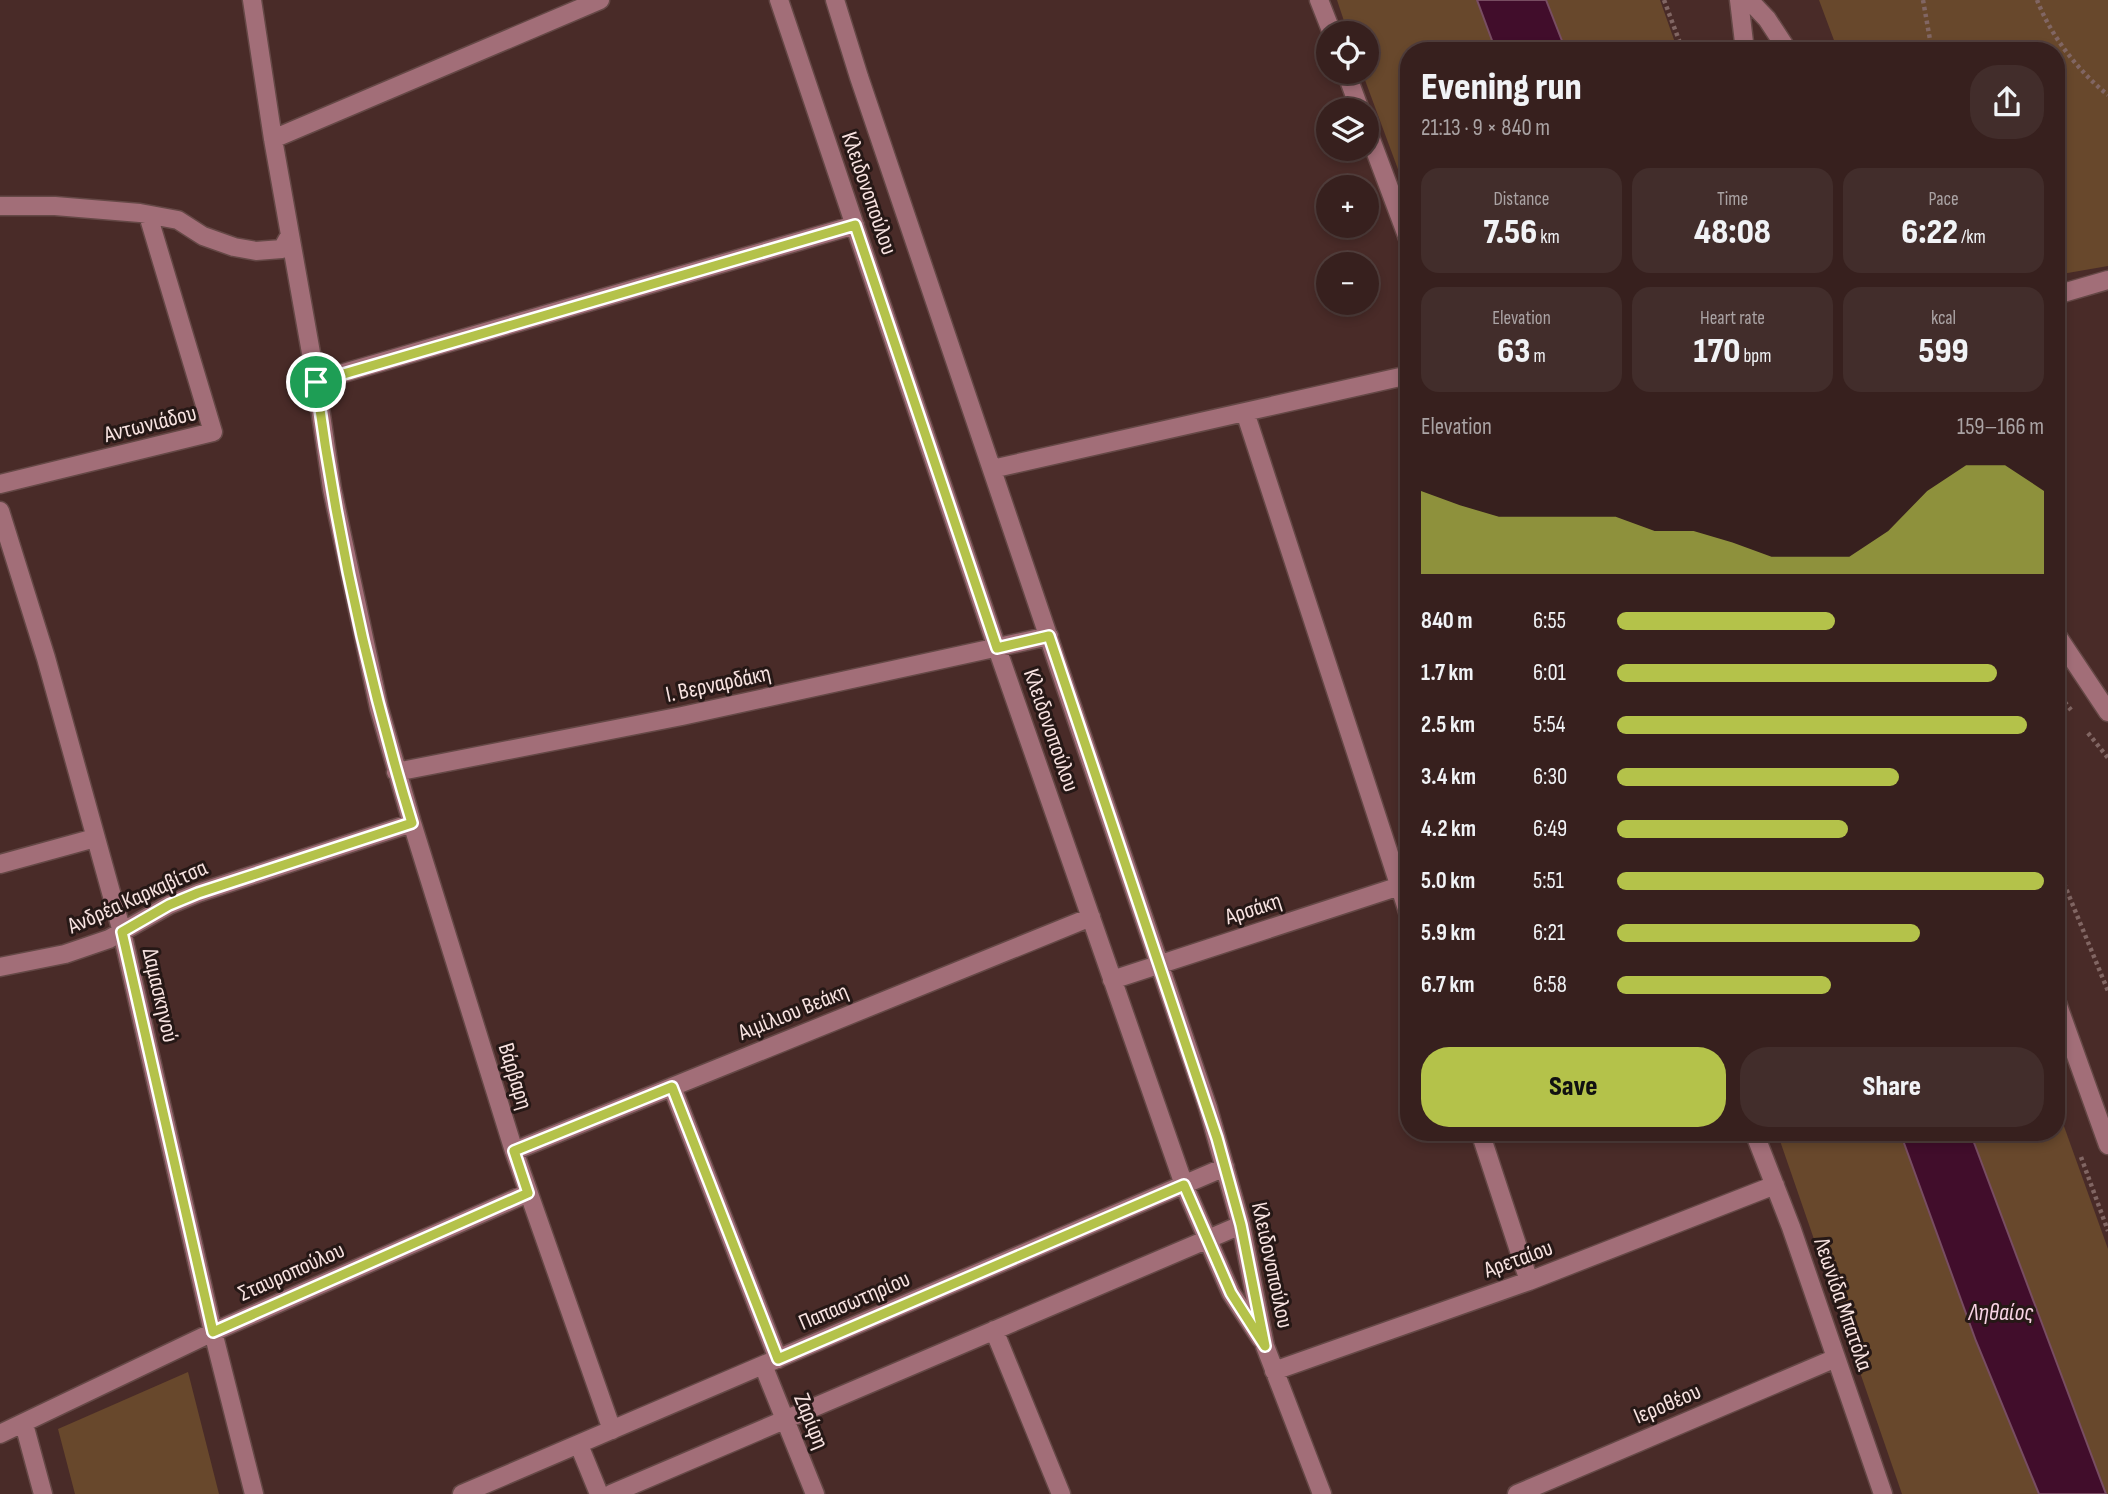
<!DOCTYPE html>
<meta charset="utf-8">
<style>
body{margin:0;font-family:"Sofia Sans Condensed",sans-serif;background:#422d2b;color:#f1f3f6;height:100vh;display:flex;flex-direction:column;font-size:26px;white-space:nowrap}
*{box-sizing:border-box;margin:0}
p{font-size:23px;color:#aaa3a4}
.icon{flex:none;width:38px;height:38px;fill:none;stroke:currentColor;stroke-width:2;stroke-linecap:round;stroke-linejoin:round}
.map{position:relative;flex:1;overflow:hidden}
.drawer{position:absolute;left:1400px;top:42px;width:665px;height:1099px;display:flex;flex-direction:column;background:#37201e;border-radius:28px;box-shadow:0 4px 10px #0003,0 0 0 2px #513e3c}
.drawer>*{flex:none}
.buttons{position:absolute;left:1316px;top:21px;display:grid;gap:14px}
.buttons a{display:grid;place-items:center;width:63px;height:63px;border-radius:50%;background:#37201e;box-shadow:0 4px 10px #0003,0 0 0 2px #513e3c;font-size:35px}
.pin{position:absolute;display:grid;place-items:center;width:60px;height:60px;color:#fff;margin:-30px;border:4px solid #fff;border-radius:50%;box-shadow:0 2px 7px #0007}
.round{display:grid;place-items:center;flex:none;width:74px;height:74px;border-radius:28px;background:#422d2b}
.headline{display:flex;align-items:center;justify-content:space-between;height:119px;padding:0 21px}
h1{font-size:38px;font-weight:800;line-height:52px}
.figures{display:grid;grid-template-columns:repeat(3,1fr);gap:10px;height:119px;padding:7px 21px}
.figures div{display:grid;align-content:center;border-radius:18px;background:#422d2b;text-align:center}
.figures b{font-size:35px;font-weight:800}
.figures small{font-size:19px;font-weight:400}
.figures p{font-size:19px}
.chart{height:196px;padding:14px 21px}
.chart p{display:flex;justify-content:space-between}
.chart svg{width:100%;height:126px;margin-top:7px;fill:#b4c24a;opacity:.7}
.primary-button{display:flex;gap:14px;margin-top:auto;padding:14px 21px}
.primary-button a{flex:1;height:80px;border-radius:28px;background:#b4c24a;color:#111;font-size:28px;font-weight:800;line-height:80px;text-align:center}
.primary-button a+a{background:#422d2b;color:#f1f3f6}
ul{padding:0 21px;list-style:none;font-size:23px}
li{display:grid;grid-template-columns:112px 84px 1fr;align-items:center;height:52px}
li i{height:18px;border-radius:9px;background:#b4c24a}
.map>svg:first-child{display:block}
.green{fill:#68482c}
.water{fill:#410d2b;stroke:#784d62;stroke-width:2}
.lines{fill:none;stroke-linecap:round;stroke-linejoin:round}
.minor-casing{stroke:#654846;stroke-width:21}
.path{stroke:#816663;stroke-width:4.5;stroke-dasharray:3.5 3.5;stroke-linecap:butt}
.minor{stroke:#a26e78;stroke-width:18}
.route-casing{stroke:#fff;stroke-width:14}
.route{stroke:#b4c24a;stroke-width:9}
.labels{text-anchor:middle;stroke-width:6;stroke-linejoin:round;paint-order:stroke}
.street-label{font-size:23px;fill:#f8e3e1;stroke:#261816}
.water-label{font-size:24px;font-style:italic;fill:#f8d3e4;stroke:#261816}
</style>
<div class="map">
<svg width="2108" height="1494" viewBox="0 0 2108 1494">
<rect width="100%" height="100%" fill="#492b28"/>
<path class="green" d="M 1337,0 L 1477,0 L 1496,51 L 1409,51 L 1409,199 L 1362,72 L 1367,72 L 1367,33 L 1348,33 Z
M 1546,0 L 1660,0 L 1678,51 L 1566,51 Z
M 1819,0 L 2108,0 L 2108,266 L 2056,275 L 2056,51 L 1838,51 Z
M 2056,1104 L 2108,1249 L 2108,1494 L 2106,1494 L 1970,1132 L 2056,1132 Z
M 1777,1132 L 1900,1132 L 1976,1341 L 2039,1494 L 1902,1494 Z
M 188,1372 L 219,1494 L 75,1494 L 58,1429 Z"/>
<path class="water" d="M 1477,0 L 1546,0 L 1566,51 L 1496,51 Z
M 1900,1132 L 1970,1132 L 2106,1494 L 2039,1494 L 1976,1341 Z"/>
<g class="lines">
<defs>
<path id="minor" d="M 252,0 L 273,139 L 316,381 L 332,489 L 379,708 L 412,823 L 514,1151 L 612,1430
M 779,0 L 997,648 L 1184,1185 L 1231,1293 L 1261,1339
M 835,0 L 859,77 L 1208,1108 L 1241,1225 L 1265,1346 L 1322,1494
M 1319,0 L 1332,33
M 1739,0 L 1745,51
M 1749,0 L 1767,19 L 1788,51
M 1346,72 L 1360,110
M 1367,129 L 1409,241
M 273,139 L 600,0
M 0,206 L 55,206 L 140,213 L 178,220 L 203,236 L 234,247 L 256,251 L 282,249 L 290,235
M 2056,295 L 2108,280
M 316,381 L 855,225
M 1245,412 L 1409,915
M 992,469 L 1409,375
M 0,484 L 213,432 L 148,215
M 0,511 L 46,658 L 122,932 L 213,1332 L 254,1494
M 2056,634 L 2108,712
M 396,772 L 682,716 L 1049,636
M 0,864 L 95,838
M 0,967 L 65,954 L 109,939 L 169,905 L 198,893 L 412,823
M 1112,980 L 1409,883
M 2056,1000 L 2108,1145
M 672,1087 L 778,1359
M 1480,1132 L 1529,1281
M 1754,1132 L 1791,1227 L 1883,1494
M 514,1151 L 1091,917
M 994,1330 L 1061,1494
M 763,1365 L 815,1494
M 1274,1371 L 1529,1281 L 1775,1185
M 24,1424 L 43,1494
M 0,1434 L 213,1332 L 528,1193
M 579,1445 L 599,1494
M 462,1494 L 1225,1167
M 611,1494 L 1241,1225
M 1517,1494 L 1836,1358"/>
</defs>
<use href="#minor" class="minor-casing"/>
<path class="path" d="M 1664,0 L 1683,51
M 1923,0 L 1932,51
M 2037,0 C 2051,36 2078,71 2108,95
M 2056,691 L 2071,710
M 2088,733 L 2108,758
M 2056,864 L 2108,991
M 2081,1157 L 2108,1231"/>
<use href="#minor" class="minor"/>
</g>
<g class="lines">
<defs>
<path id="route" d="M 855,225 L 997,648 L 1049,636 L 1217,1138 L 1241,1225 L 1265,1346 L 1231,1293 L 1184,1185 L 778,1359 L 672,1087 L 514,1151 L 528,1193 L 213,1332 L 122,932 L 169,905 L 198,893 L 412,823 C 368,679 336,531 316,382 Z"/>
</defs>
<use href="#route" class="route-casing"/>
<use href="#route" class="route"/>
</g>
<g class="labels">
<g class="street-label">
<text transform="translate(870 193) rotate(71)" y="8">Κλειδονοπούλου</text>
<text transform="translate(150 423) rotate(-14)" y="8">Αντωνιάδου</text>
<text transform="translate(718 683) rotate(-12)" y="8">Ι. Βερναρδάκη</text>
<text transform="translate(1052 730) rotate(71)" y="8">Κλειδονοπούλου</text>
<text transform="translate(137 896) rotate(-24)" y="8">Ανδρέα Καρκαβίτσα</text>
<text transform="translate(1253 908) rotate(-18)" y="8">Αρσάκη</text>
<text transform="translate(161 995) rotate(77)" y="8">Δαμασκηνού</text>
<text transform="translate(793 1011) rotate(-22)" y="8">Αιμίλιου Βεάκη</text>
<text transform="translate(516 1076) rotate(73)" y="8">Βάρβαρη</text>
<text transform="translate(1518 1258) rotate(-20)" y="8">Αρεταίου</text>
<text transform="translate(1273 1265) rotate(78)" y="8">Κλειδονοπούλου</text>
<text transform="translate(291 1271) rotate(-24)" y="8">Σταυροπούλου</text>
<text transform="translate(854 1300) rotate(-23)" y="8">Παπασωτηρίου</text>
<text transform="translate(1844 1304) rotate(71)" y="8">Λεωνίδα Μπατόλα</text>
<text transform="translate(1667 1403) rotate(-23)" y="8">Ιεροθέου</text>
<text transform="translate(812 1421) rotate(68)" y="8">Ζαρίφη</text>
</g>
<g class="water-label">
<text x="2001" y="1320">Ληθαίος</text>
</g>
</g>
</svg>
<div class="buttons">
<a><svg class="icon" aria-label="locate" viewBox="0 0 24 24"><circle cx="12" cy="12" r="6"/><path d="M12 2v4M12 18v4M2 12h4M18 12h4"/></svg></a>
<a><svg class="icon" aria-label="layers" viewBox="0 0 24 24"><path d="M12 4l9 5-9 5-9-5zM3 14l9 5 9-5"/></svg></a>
<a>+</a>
<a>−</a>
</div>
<div class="pin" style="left:316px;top:382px;background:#1e9e55"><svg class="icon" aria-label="arrive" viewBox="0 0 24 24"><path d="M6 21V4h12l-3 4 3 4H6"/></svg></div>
<section class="drawer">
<div class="headline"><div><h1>Evening run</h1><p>21:13 · 9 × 840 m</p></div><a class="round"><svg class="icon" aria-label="share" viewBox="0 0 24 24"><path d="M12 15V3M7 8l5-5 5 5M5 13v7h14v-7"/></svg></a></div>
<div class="figures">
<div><p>Distance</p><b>7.56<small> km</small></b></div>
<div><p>Time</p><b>48:08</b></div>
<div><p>Pace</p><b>6:22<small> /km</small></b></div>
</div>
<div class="figures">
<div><p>Elevation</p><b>63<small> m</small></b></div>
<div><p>Heart rate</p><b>170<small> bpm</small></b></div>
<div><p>kcal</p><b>599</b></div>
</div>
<div class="chart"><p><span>Elevation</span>159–166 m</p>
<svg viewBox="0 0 160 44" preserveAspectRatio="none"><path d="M0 44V15L10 20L20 24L30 24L40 24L50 24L60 29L70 29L80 33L90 38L100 38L110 38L120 29L130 15L140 6L150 6L160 15V44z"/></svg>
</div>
<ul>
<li><b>840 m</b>6:55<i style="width:51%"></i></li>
<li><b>1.7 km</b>6:01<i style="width:89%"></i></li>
<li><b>2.5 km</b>5:54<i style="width:96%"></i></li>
<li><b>3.4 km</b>6:30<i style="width:66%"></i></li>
<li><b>4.2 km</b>6:49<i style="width:54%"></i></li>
<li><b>5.0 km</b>5:51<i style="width:100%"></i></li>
<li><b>5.9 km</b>6:21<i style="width:71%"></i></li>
<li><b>6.7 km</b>6:58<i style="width:50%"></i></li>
</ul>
<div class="primary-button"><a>Save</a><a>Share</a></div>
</section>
</div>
